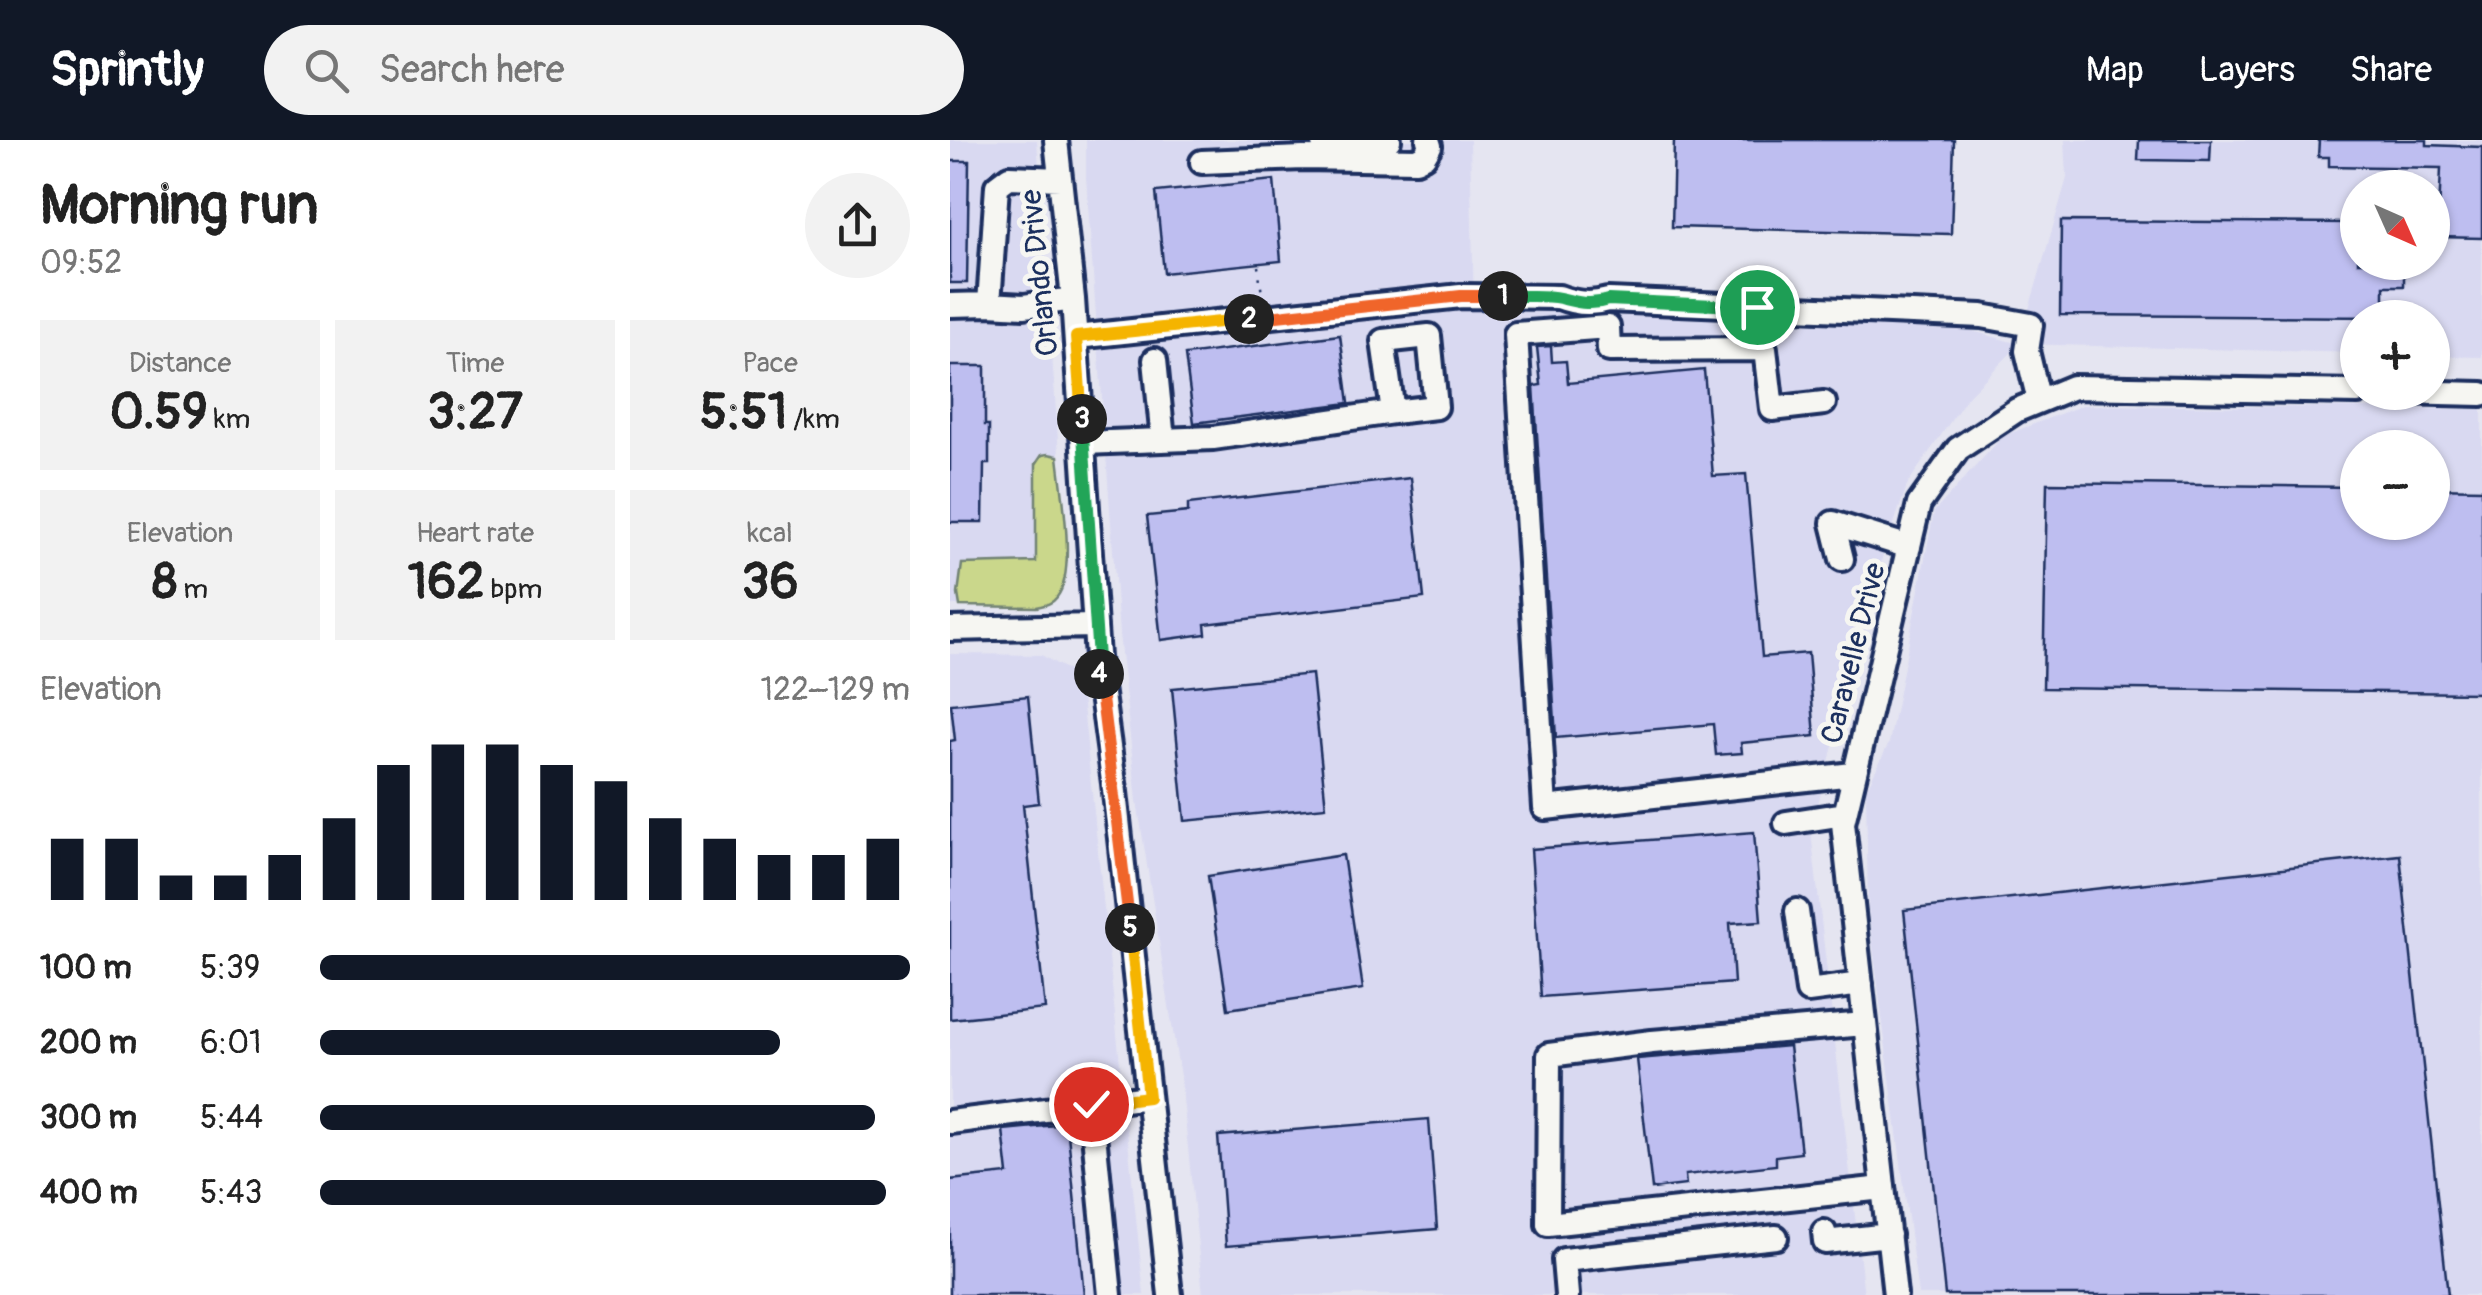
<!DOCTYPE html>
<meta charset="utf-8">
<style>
body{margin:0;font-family:Pangolin,sans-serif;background:#f2f2f2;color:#222;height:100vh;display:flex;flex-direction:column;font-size:38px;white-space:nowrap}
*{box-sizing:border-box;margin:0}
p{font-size:32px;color:#767676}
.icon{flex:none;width:55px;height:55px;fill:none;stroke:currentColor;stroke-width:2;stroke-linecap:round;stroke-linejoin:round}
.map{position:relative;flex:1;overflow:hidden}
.sheet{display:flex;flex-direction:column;background:#fff;width:950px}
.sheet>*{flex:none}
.needle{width:65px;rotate:135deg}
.tools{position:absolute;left:1390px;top:30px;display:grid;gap:20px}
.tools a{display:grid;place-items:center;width:110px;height:110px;border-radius:50%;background:#fff;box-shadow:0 2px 8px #0004;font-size:50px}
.pin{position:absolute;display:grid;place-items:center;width:85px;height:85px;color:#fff;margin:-42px;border:5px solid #fff;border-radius:50%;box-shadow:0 2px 10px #0007}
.km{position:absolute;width:50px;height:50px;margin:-25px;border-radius:50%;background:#222;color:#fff;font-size:28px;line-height:50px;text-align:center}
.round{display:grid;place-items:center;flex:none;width:105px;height:105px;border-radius:52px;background:#f2f2f2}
.headline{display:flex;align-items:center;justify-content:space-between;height:170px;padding:0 40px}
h1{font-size:55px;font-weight:700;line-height:75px}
.figures{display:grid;grid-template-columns:repeat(3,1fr);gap:15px;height:170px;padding:10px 40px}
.figures div{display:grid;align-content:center;border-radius:0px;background:#f2f2f2;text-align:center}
.figures b{font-size:50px;font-weight:700}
.figures small{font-size:28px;font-weight:400}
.figures p{font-size:28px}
.chart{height:280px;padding:20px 40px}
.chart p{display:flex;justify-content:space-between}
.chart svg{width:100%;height:180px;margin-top:10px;stroke:#111827;stroke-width:6}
ul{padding:0 40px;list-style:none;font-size:32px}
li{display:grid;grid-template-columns:160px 120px 1fr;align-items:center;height:75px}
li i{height:25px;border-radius:12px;background:#111827}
header{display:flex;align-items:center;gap:60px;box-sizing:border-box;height:140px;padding:0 50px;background:#111827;color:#fff}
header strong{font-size:48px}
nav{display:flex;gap:55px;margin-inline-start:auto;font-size:35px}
.search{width:700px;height:90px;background:#f2f2f2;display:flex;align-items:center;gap:25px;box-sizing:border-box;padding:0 35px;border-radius:55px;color:#767676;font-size:38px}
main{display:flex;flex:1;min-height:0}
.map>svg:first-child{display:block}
.built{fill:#d9d9f1;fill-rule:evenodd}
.green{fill:#cad78b;stroke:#728374;stroke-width:2.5}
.building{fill:#bebef0;stroke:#1b2f5e;stroke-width:2.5}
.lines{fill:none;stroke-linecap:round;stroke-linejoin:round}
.minor-casing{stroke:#1b2f5e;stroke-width:30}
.path{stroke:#1b2f5e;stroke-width:2.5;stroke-dasharray:2.5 8;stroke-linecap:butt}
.minor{stroke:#f6f6f2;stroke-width:22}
.split-1-casing{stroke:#fff;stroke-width:20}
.split-2-casing{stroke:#fff;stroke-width:20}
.split-3-casing{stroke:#fff;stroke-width:20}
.split-4-casing{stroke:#fff;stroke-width:20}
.split-5-casing{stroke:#fff;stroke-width:20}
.split-6-casing{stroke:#fff;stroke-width:20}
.split-1{stroke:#22a559;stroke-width:12}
.split-2{stroke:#f0652b;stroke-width:12}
.split-3{stroke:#f5b400;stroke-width:12}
.split-4{stroke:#22a559;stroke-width:12}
.split-5{stroke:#f0652b;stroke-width:12}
.split-6{stroke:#f5b400;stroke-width:12}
.labels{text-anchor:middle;stroke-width:10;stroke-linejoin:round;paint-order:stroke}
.street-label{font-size:30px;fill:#1b2f5e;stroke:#f6f6f2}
</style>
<header>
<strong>Sprintly</strong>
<div class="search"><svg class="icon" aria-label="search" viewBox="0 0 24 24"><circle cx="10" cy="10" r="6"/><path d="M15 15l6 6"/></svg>Search here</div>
<nav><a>Map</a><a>Layers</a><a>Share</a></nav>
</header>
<main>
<section class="sheet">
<div class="headline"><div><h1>Morning run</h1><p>09:52</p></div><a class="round"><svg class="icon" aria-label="share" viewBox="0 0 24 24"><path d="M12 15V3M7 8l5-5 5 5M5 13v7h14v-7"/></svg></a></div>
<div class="figures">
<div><p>Distance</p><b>0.59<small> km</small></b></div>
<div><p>Time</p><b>3:27</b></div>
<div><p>Pace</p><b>5:51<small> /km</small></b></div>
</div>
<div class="figures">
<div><p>Elevation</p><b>8<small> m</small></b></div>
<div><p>Heart rate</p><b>162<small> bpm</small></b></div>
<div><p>kcal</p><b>36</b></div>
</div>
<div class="chart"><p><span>Elevation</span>122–129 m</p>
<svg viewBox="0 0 160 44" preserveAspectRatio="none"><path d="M5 44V29M15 44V29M25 44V38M35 44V38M45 44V33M55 44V24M65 44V11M75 44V6M85 44V6M95 44V11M105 44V15M115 44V24M125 44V29M135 44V33M145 44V33M155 44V29"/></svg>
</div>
<ul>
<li><b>100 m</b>5:39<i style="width:100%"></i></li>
<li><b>200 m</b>6:01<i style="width:78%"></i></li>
<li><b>300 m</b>5:44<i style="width:94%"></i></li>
<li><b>400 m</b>5:43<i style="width:96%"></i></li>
</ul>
</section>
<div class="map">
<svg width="1532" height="1155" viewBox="0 0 1532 1155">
<rect width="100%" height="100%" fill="#e5e5f1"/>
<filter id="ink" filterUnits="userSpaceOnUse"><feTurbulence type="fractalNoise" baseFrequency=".01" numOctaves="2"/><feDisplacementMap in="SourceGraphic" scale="20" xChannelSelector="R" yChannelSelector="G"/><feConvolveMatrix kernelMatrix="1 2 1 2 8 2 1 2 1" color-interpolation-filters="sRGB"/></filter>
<g filter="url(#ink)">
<path class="built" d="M 0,0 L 87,0 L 117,429 L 109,455 L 93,466 L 0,465 Z
M 136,0 L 520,0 L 524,166 L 1012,188 L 1069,204 L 1117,38 L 1115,0 L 1532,0 L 1532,217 L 1483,216 L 1482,178 L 1408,178 L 1407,213 L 1070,204 L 1018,256 L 958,343 L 903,502 L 885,598 L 861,692 L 914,1155 L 253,1155 L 232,949 L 187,661 L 169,494 L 136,37 ZM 1408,48 L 1482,48 L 1482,122 L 1408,122 Z
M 1133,265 L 1532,269 L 1532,1155 L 968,1155 L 918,769 L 916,650 L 939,603 L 984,372 L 1053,296 ZM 1408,308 L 1482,308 L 1482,382 L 1408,382 Z
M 0,514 L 91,515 L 130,537 L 194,1155 L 0,1155 Z"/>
<path class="green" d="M 98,314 L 108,316 C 111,348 127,432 107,457 C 102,464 95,465 87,467 L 10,466 L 8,454 L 12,424 L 86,422 L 86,324 L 92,315 Z"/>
<path class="building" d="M 724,0 L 1004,0 L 1001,94 L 722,87 Z
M 1189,0 L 1261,0 L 1260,21 L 1188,20 Z
M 1369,0 L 1477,0 L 1477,5 L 1532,7 L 1532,98 L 1488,97 L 1491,28 L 1379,26 L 1379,17 L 1368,17 Z
M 0,21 L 19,21 L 17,143 L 0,143 Z
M 324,40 L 331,121 L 214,133 L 206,52 Z
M 1111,81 L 1408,83 L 1408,122 L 1454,122 L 1454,146 L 1434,146 L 1434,177 L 1110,175 Z
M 390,195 L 399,263 L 244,283 L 235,215 Z
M 601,206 L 602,222 L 616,221 L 618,243 L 754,230 L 763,336 L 796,334 L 812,517 L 858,513 L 865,596 L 791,603 L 792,613 L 766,615 L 763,584 L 606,598 L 584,246 L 591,245 L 587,207 Z
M 0,226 L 35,226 L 35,285 L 39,285 L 39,324 L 34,324 L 33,382 L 0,382 Z
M 461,338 L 474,458 L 255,484 L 256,494 L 211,500 L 197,376 L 238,372 L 238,364 Z
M 1097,343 L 1408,347 L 1408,382 L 1482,382 L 1482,348 L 1532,349 L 1532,553 L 1093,548 Z
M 362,534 L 376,667 L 235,681 L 222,548 Z
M 78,556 L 89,663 L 73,665 L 95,869 L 0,879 L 0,601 L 5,600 L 1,564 Z
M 804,692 L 811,781 L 780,783 L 784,843 L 591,857 L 581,709 Z
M 393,715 L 413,849 L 278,869 L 258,736 Z
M 1450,715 L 1498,1155 L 995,1155 L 954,770 Z
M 839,906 L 851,1013 L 826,1016 L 826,1025 L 735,1035 L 736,1045 L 702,1049 L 687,919 Z
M 479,979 L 487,1089 L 276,1106 L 268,996 Z
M 117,984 L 134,1155 L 0,1155 L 0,1040 L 58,1034 L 53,990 Z"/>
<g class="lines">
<defs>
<path id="minor" d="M 106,0 L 123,159 L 147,518 L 164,643 L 220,1155
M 373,3 L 434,3 L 439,0
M 252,22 L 353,18 L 466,20 L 474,16 L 480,6 L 478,0
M 110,39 L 59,37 L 47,46 L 39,164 L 74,166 L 123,159
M 0,165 L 39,164
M 126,197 L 511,156 L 609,157 C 626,164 641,165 658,160 L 1032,176 L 1081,185 L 1077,211 L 1089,261
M 205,220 L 213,300
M 1449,252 L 1532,254
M 874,263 L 822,269 L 815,209 L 659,210 L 658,187 L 566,194 L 595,668 L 903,634
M 134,303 L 263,298 L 443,272 L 433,201 L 479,196 L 486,267 L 443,272
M 892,419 L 883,383 L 959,407
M 0,489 L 145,486
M 836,683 L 895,674
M 847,771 L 858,851 L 911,844
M 915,884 L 702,902 L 599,915 L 598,1084 L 933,1048
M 141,964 L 160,1155
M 0,982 L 198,957
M 874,1092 L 875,1102 L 939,1095
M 617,1155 L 614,1120 L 826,1097
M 945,1155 L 893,683 L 969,364 L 1008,309 L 1067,270 L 1123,247 L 1408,252"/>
</defs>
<use href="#minor" class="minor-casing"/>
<path class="path" d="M 308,126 L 312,154"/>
<use href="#minor" class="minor"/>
</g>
</g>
<g class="lines" filter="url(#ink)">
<defs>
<path id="split-1" d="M 553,156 C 571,157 593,154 610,158 C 628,162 640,166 658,160 L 807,167"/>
<path id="split-2" d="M 299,179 L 511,156 L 553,156"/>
<path id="split-3" d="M 132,279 L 126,197 L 299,179"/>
<path id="split-4" d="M 132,279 L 149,534"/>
<path id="split-5" d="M 149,534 L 180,788"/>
<path id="split-6" d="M 141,964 L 198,957 L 180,788"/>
</defs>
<use href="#split-1" class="split-1-casing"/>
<use href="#split-2" class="split-2-casing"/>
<use href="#split-3" class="split-3-casing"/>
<use href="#split-4" class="split-4-casing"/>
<use href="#split-5" class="split-5-casing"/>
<use href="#split-6" class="split-6-casing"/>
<use href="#split-1" class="split-1"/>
<use href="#split-2" class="split-2"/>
<use href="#split-3" class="split-3"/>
<use href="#split-4" class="split-4"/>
<use href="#split-5" class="split-5"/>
<use href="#split-6" class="split-6"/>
</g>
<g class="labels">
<g class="street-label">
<text transform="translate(89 133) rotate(-96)" y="10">Orlando Drive</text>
<text transform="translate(903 513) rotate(-76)" y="10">Caravelle Drive</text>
</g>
</g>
</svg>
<div class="tools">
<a><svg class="needle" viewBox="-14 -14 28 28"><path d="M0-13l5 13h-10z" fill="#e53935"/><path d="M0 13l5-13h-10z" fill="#767676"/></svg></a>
<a>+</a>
<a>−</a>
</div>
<div class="pin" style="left:807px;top:167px;background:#1e9e55"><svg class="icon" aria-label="arrive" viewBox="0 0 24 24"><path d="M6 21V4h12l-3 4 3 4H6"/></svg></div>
<div class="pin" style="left:141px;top:964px;background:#d93025"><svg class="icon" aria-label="check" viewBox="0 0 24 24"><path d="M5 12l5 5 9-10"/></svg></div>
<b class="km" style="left:553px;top:156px">1</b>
<b class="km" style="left:299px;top:179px">2</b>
<b class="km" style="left:132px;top:279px">3</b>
<b class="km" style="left:149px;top:534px">4</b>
<b class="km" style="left:180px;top:788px">5</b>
</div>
</main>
